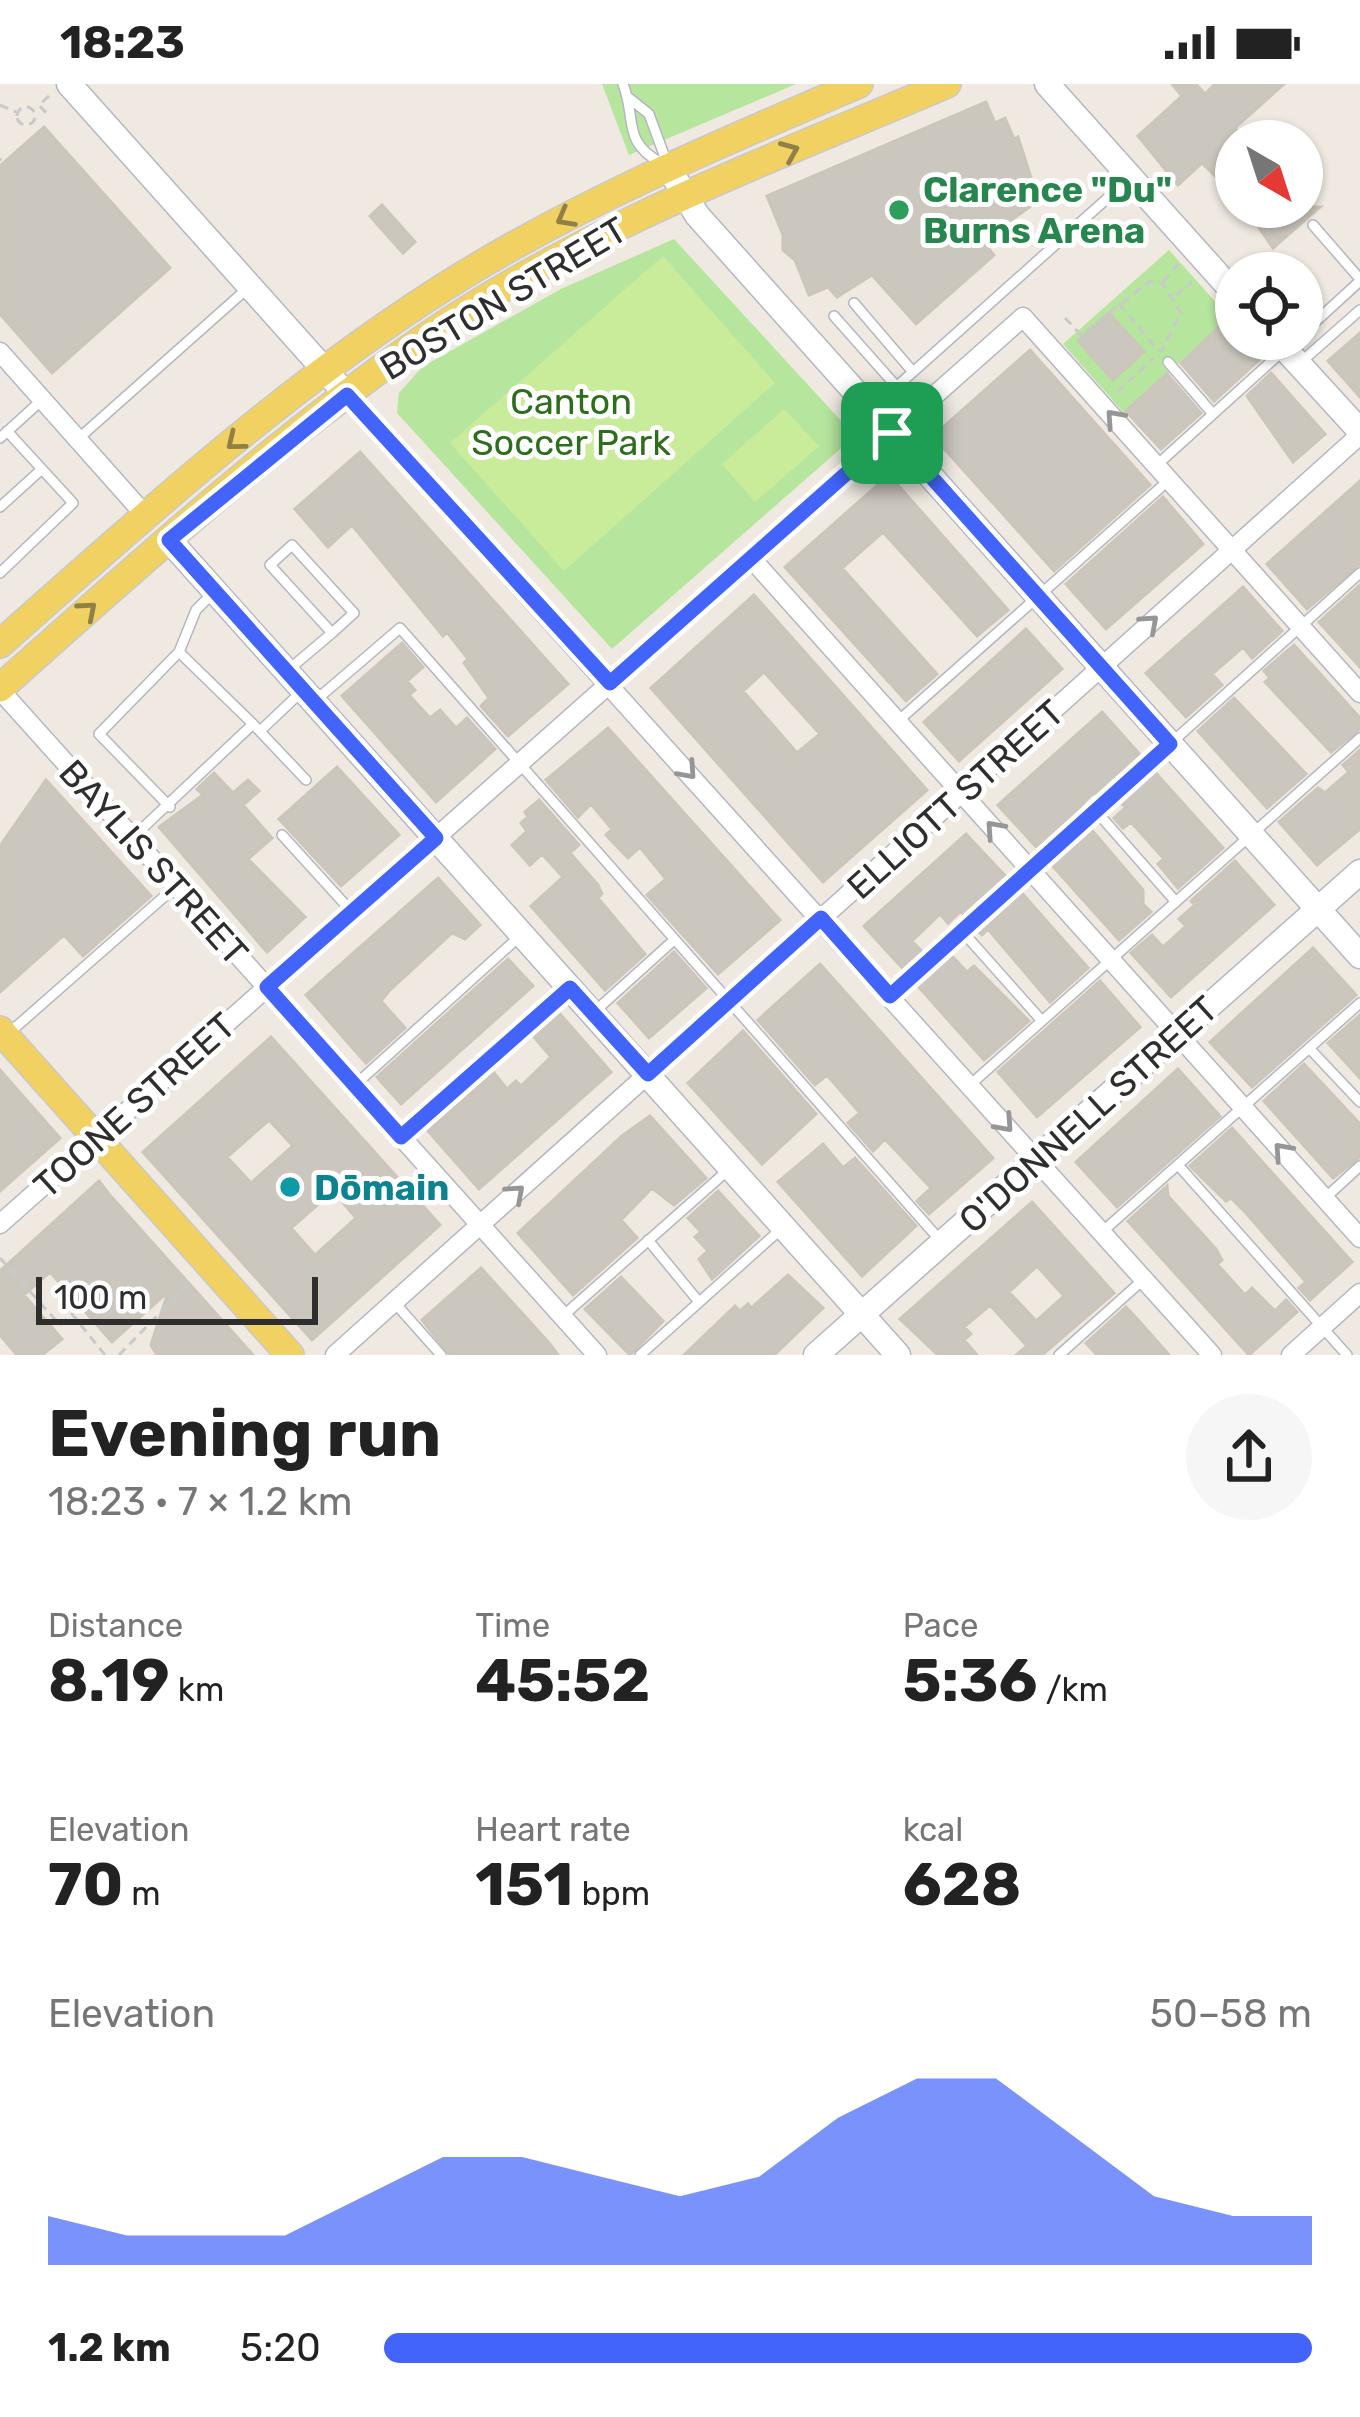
<!DOCTYPE html>
<meta charset="utf-8">
<style>
body{margin:0;font-family:Rubik,sans-serif;background:#f6f6f6;color:#222;height:100vh;display:flex;flex-direction:column;font-size:45px;white-space:nowrap}
*{box-sizing:border-box;margin:0}
p{font-size:39px;color:#767676}
.icon{flex:none;width:66px;height:66px;fill:none;stroke:currentColor;stroke-width:2;stroke-linecap:round;stroke-linejoin:round}
.map{position:relative;height:1271px;overflow:hidden}
.side{display:flex;flex-direction:column;background:#fff;flex:1}
.side>*{flex:none}
.needle{width:78px;rotate:141deg}
.controls{position:absolute;left:1215px;top:36px;display:grid;gap:24px}
.controls a{display:grid;place-items:center;width:108px;height:108px;border-radius:50%;background:#fff;box-shadow:0 3px 9px #0004;font-size:60px}
.scale{position:absolute;left:36px;bottom:30px;width:282px;box-sizing:border-box;padding-left:12px;border:6px solid #2e2e2e;border-top:0;font-size:33px;line-height:42px;white-space:nowrap;color:#2e2e2e;-webkit-text-stroke:9px #fff;paint-order:stroke}
.pin{position:absolute;display:grid;place-items:center;width:102px;height:102px;color:#fff;margin:-51px;border-radius:24px;box-shadow:0 6px 18px #0006}
.round{display:grid;place-items:center;flex:none;width:126px;height:126px;border-radius:63px;background:#f6f6f6}
.overview{display:flex;align-items:center;justify-content:space-between;height:204px;padding:0 48px}
h1{font-size:66px;font-weight:700;line-height:90px}
.stats{display:grid;grid-template-columns:repeat(3,1fr);gap:18px;height:204px;padding:12px 48px}
.stats div{display:grid;align-content:center}
.stats b{font-size:60px;font-weight:700}
.stats small{font-size:33px;font-weight:400}
.stats p{font-size:33px}
.chart{height:336px;padding:24px 48px}
.chart p{display:flex;justify-content:space-between}
.chart svg{width:100%;height:216px;margin-top:12px;fill:#4264fb;opacity:.7}
ul{padding:0 48px;list-style:none;font-size:39px}
li{display:grid;grid-template-columns:192px 144px 1fr;align-items:center;height:90px}
li i{height:30px;border-radius:15px;background:#4264fb}
.status{display:flex;justify-content:space-between;align-items:center;height:84px;padding:0 60px;background:#fff;direction:ltr}
.status svg{height:33px;fill:currentColor}
.map>svg:first-child{display:block}
.green{fill:#b6e59e}
.pitch{fill:#c9ec9a}
.building{fill:#cbc7bf;stroke:#cbc5ba;stroke-width:3;fill-rule:evenodd}
.lines{fill:none;stroke-linecap:round;stroke-linejoin:round}
.lane-casing{stroke:#b4b7c1;stroke-width:12}
.street-casing{stroke:#b4b7c1;stroke-width:21}
.secondary-casing{stroke:#b4b7c1;stroke-width:27}
.primary-casing{stroke:#c9c9c9;stroke-width:30}
.path{stroke:#c9c9c9;stroke-width:3;stroke-dasharray:9 6;stroke-linecap:butt}
.lane{stroke:#fff;stroke-width:9}
.street{stroke:#fff;stroke-width:18}
.secondary{stroke:#fff;stroke-width:24}
.primary{stroke:#f2d163;stroke-width:27}
.oneway{stroke:#908048}
.oneway2{stroke:#969696}
.route-casing{stroke:#fff;stroke-width:24}
.route{stroke:#4264fb;stroke-width:15}
.leisure-dot{fill:#2e9e5b;stroke:#fff;stroke-width:4.5}
.culture-dot{fill:#0f9aa8;stroke:#fff;stroke-width:4.5}
.labels{text-anchor:middle;stroke-width:10;stroke-linejoin:round;paint-order:stroke}
.leisure-label{font-size:36px;font-weight:bold;fill:#27864d;stroke:#fff;text-anchor:start}
.street-label{font-size:36px;fill:#2e2e2e;stroke:#fff}
.park-label{font-size:36px;fill:#2c6e1b;stroke:#fff}
.culture-label{font-size:36px;font-weight:bold;fill:#0d838f;stroke:#fff;text-anchor:start}
</style>
<div class="status"><b>18:23</b><svg viewBox="0 0 49 12"><path d="M0 12V9h3v3zM5 12V6h3v6zM10 12V3h3v9zM15 12V0h3v12zM26 1h20v11H26zM47 4h2v5h-2z"/></svg></div>
<div class="map">
<svg width="1360" height="1271" viewBox="0 0 1360 1271">
<rect width="100%" height="100%" fill="#efe9e1"/>
<path class="green" d="M 602,0 L 796,0 L 629,71 Z
M 674,155 L 855,352 L 612,565 L 397,329 L 399,309 L 422,283 L 561,205 Z
M 1169,166 L 1229,233 L 1178,280 L 1171,272 L 1162,280 L 1169,289 L 1124,329 L 1063,260 Z"/>
<path class="pitch" d="M 663,172 L 775,299 L 564,487 L 450,359 Z
M 784,325 L 819,362 L 755,418 L 722,380 Z"/>
<path class="building" d="M 1172,0 L 1196,0 L 1205,10 L 1215,0 L 1284,0 L 1235,44 L 1247,57 L 1236,57 L 1236,113 L 1202,79 L 1178,101 L 1138,52 L 1182,12 Z
M 986,18 L 995,39 L 1005,34 L 1014,55 L 1018,53 L 1032,97 L 1022,101 L 1031,122 L 982,157 L 994,171 L 916,240 L 872,191 L 837,213 L 828,203 L 809,211 L 795,176 L 783,166 L 783,151 L 767,112 Z
M 44,43 L 170,184 L 52,289 L 0,230 L 0,82 Z
M 382,121 L 415,158 L 403,169 L 370,132 Z
M 1245,123 L 1320,123 L 1273,164 Z
M 1109,229 L 1144,268 L 1113,296 L 1078,257 Z
M 1224,238 L 1259,276 L 1214,317 L 1181,279 Z
M 1360,249 L 1360,313 L 1328,277 Z
M 1030,266 L 1150,401 L 1054,487 L 933,352 Z
M 1271,289 L 1325,350 L 1293,378 L 1247,312 Z
M 1167,290 L 1201,329 L 1161,365 L 1126,327 Z
M 360,368 L 568,600 L 508,652 L 481,622 L 489,614 L 464,579 L 468,575 L 447,548 L 443,552 L 352,441 L 328,463 L 295,425 Z
M 889,391 L 1008,526 L 977,552 L 883,448 L 842,484 L 937,590 L 906,617 L 785,483 Z
M 1360,397 L 1360,480 L 1307,525 L 1267,480 Z
M 1163,413 L 1203,460 L 1106,545 L 1066,500 Z
M 1360,501 L 1360,583 L 1319,538 Z
M 1243,503 L 1282,547 L 1252,574 L 1243,563 L 1212,590 L 1222,601 L 1186,633 L 1146,589 Z
M 754,511 L 927,706 L 823,798 L 651,604 ZM 764,588 L 820,650 L 797,669 L 743,607 Z
M 1026,545 L 1062,585 L 959,677 L 924,638 Z
M 402,559 L 423,583 L 407,597 L 415,606 L 409,611 L 430,634 L 440,626 L 456,644 L 467,634 L 495,665 L 436,718 L 342,612 Z
M 1294,561 L 1360,634 L 1360,645 L 1331,668 L 1265,598 L 1270,594 L 1264,587 Z
M 1234,614 L 1306,690 L 1267,724 L 1198,647 Z
M 1102,628 L 1142,673 L 1106,705 L 1091,711 L 1039,766 L 998,721 Z
M 608,644 L 780,836 L 718,890 L 647,811 L 666,795 L 640,763 L 628,774 L 606,751 L 612,745 L 591,720 L 578,733 L 546,696 Z
M 1360,666 L 1360,745 L 1317,781 L 1279,738 L 1318,704 L 1325,709 L 1349,688 L 1343,681 Z
M 337,683 L 399,751 L 341,802 L 279,735 Z
M 1154,687 L 1223,764 L 1178,804 L 1158,780 L 1164,775 L 1131,738 L 1123,744 L 1114,734 L 1126,723 L 1119,718 Z
M 214,689 L 233,709 L 248,696 L 259,707 L 243,721 L 272,754 L 248,775 L 305,833 L 267,868 L 159,743 L 203,711 L 197,705 Z
M 46,696 L 151,812 L 83,872 L 64,851 L 0,908 L 0,762 Z
M 539,716 L 579,761 L 570,769 L 598,801 L 602,810 L 598,814 L 645,870 L 605,906 L 531,822 L 563,793 L 542,770 L 530,781 L 512,761 L 527,747 L 521,739 L 528,733 L 525,728 Z
M 1090,744 L 1143,806 L 1143,820 L 1151,828 L 1119,856 L 1051,780 Z
M 966,750 L 1007,794 L 965,832 L 961,827 L 948,839 L 940,830 L 912,857 L 924,870 L 905,887 L 864,842 Z
M 1235,777 L 1274,821 L 1171,913 L 1131,869 L 1152,851 L 1163,863 L 1186,842 L 1179,835 L 1195,821 L 1191,817 Z
M 438,794 L 480,841 L 465,855 L 452,849 L 389,907 L 381,917 L 405,944 L 366,979 L 306,911 Z
M 1020,807 L 1088,884 L 1050,918 L 988,845 L 982,851 L 977,846 Z
M 1313,864 L 1356,911 L 1252,1003 L 1210,958 Z
M 674,868 L 706,904 L 649,954 L 618,919 Z
M 950,870 L 967,888 L 974,882 L 1029,937 L 984,976 L 916,900 Z
M 508,875 L 533,902 L 401,1020 L 377,993 Z
M 820,880 L 993,1074 L 929,1130 L 917,1117 L 931,1104 L 885,1055 L 873,1067 L 848,1039 L 860,1029 L 827,991 L 815,1001 L 758,936 Z
M 1100,897 L 1140,943 L 1037,1033 L 998,988 Z
M 560,930 L 611,988 L 479,1105 L 428,1047 L 494,989 L 507,1005 L 516,997 L 521,1002 L 551,973 L 534,953 Z
M 1360,931 L 1360,994 L 1328,959 Z
M 743,947 L 816,1030 L 762,1080 L 688,999 Z
M 271,953 L 440,1141 L 312,1256 L 143,1068 ZM 269,1036 L 293,1062 L 251,1099 L 227,1073 ZM 333,1107 L 356,1134 L 315,1171 L 291,1144 Z
M 1304,980 L 1360,1040 L 1360,1073 L 1333,1094 L 1264,1017 Z
M 1178,985 L 1220,1032 L 1117,1123 L 1076,1078 Z
M 0,986 L 60,1054 L 0,1107 Z
M 650,1032 L 706,1094 L 674,1121 L 652,1104 L 621,1136 L 637,1154 L 573,1211 L 518,1149 L 622,1052 Z
M 1232,1044 L 1352,1178 L 1310,1216 L 1299,1204 L 1306,1198 L 1246,1129 L 1231,1114 L 1226,1117 L 1190,1082 Z
M 823,1060 L 843,1084 L 855,1074 L 916,1142 L 862,1192 L 778,1098 Z
M 99,1097 L 108,1109 L 253,1271 L 157,1271 L 151,1261 L 168,1208 L 112,1258 L 50,1188 L 24,1211 L 62,1255 L 42,1271 L 17,1271 L 0,1251 L 0,1187 Z
M 1167,1102 L 1168,1112 L 1216,1165 L 1222,1176 L 1217,1180 L 1245,1211 L 1252,1204 L 1275,1227 L 1286,1216 L 1297,1228 L 1249,1271 L 1128,1137 Z
M 718,1107 L 759,1152 L 712,1195 L 699,1175 L 708,1167 L 695,1153 L 701,1148 L 688,1134 Z
M 1032,1118 L 1114,1209 L 1042,1271 L 1016,1271 L 1027,1262 L 990,1221 L 964,1243 L 971,1250 L 964,1256 L 977,1271 L 938,1271 L 900,1235 ZM 1037,1182 L 1064,1212 L 1036,1237 L 1009,1208 Z
M 481,1184 L 550,1260 L 558,1271 L 450,1271 L 422,1236 Z
M 788,1191 L 823,1224 L 774,1271 L 684,1271 L 735,1222 L 740,1227 L 748,1220 L 751,1224 Z
M 621,1193 L 663,1237 L 630,1271 L 585,1225 Z
M 1126,1223 L 1140,1238 L 1169,1271 L 1097,1271 L 1086,1259 Z"/>
<g class="lines">
<defs>
<path id="lane" d="M 623,0 C 637,36 621,58 663,80
M 629,14 L 649,30 L 667,79
M 1313,141 L 1360,195
M 854,219 L 913,288
M 834,232 L 897,303
M 1302,250 L 1360,197
M 1168,278 L 1213,330
M 1301,278 L 1360,226
M 875,322 L 1130,94
M 0,354 L 43,315
M 78,355 L 249,203
M 1158,380 L 1296,255
M 0,423 L 42,385
M 0,489 L 73,419 L 7,347
M 179,568 L 196,526 L 211,511
M 287,587 L 332,549 L 270,481 L 292,461 L 354,529 L 332,549
M 316,616 L 400,544 L 939,1155
M 897,638 L 1169,396
M 253,640 L 306,696
M 260,647 L 299,610
M 1096,727 L 1176,818
M 282,751 L 352,828
M 131,755 L 253,640 L 179,568 L 99,650 L 170,723
M 962,847 L 1042,937
M 890,912 L 1360,489
M 593,929 L 674,856
M 9,949 L 174,804
M 1309,964 L 1360,1018
M 355,1001 L 520,852
M 970,1001 L 1360,654
M 1178,1081 L 1347,1271
M 1324,1115 L 1360,1082
M 1102,1148 L 1360,919
M 648,1156 L 699,1218
M 394,1218 L 441,1271
M 564,1231 L 727,1087
M 640,1271 L 780,1146
M 1059,1271 L 1144,1195"/>
<path id="street" d="M 0,268 L 145,431
M 347,311 L 1212,1271
M 751,474 L 1360,1154
M 0,606 L 597,1271
M 401,1053 L 570,904
M 0,1140 L 1023,233 L 1360,609
M 335,1271 L 1360,351
M 1291,1271 L 1360,1209"/>
<path id="secondary" d="M 69,0 L 347,311
M 1047,0 L 1236,211
M 668,83 L 697,131 L 1360,872
M 1276,255 L 1360,347
M 169,456 L 898,1271
M 816,1271 L 1360,788"/>
<path id="primary" d="M 0,560 C 143,433 287,302 449,200 C 578,119 719,60 859,0
M 0,604 C 143,477 286,346 445,240 C 600,138 777,73 947,0
M 0,946 L 290,1271"/>
</defs>
<use href="#lane" class="lane-casing"/>
<use href="#street" class="street-casing"/>
<use href="#secondary" class="secondary-casing"/>
<use href="#primary" class="primary-casing"/>
<path class="path" d="M 49,12 L 39,21 L 50,33
M 0,21 L 16,28
M17 32a9 9 0 1 1 18 0a9 9 0 1 1-18 0Z
M 0,74 L 0,77
M 1163,198 L 1180,178
M 1176,211 L 1192,198
M 1119,220 L 1159,267
M 1065,234 L 1081,251 L 1149,198 L 1162,199 L 1181,229 L 1161,268
M 1117,308 L 1154,274
M 0,1174 L 60,1241 L 72,1230 L 105,1271
M 119,1271 L 190,1198"/>
<use href="#lane" class="lane"/>
<use href="#street" class="street"/>
<use href="#secondary" class="secondary"/>
<use href="#primary" class="primary"/>
</g>
<defs><path id="oneway-chevron" d="M-2-3.5L2.5 0L-2 3.5" fill="none" stroke-width="1.6" stroke-linecap="round" stroke-linejoin="round" transform="scale(3)"/></defs>
<g class="oneway">
<use href="#oneway-chevron" transform="translate(790 67) rotate(-23)"/>
<use href="#oneway-chevron" transform="translate(565 134) rotate(151)"/>
<use href="#oneway-chevron" transform="translate(235 358) rotate(141)"/>
<use href="#oneway-chevron" transform="translate(88 526) rotate(-41)"/>
</g>
<g class="oneway2">
<use href="#oneway-chevron" transform="translate(1114 334) rotate(-132)"/>
<use href="#oneway-chevron" transform="translate(1150 539) rotate(-42)"/>
<use href="#oneway-chevron" transform="translate(688 687) rotate(48)"/>
<use href="#oneway-chevron" transform="translate(994 745) rotate(-132)"/>
<use href="#oneway-chevron" transform="translate(1005 1040) rotate(48)"/>
<use href="#oneway-chevron" transform="translate(1282 1067) rotate(-132)"/>
<use href="#oneway-chevron" transform="translate(516 1109) rotate(-42)"/>
</g>
<g class="lines">
<defs>
<path id="route" d="M 347,311 L 610,599 L 892,349 L 1170,660 L 890,912 L 821,834 L 648,990 L 570,904 L 401,1053 L 267,903 L 436,754 L 169,456 Z"/>
</defs>
<use href="#route" class="route-casing"/>
<use href="#route" class="route"/>
</g>
<circle class="leisure-dot" cx="899" cy="126" r="12"/>
<circle class="culture-dot" cx="290" cy="1103" r="12"/>
<g class="labels">
<g class="leisure-label">
<text x="923" y="118">Clarence "Du"<tspan x="923" dy="41">Burns Arena</tspan></text>
</g>
<g class="street-label">
<text transform="translate(503 214) rotate(-31)" y="13">BOSTON STREET</text>
<text transform="translate(955 715) rotate(-42)" y="13">ELLIOTT STREET</text>
<text transform="translate(154 778) rotate(48)" y="13">BAYLIS STREET</text>
<text transform="translate(134 1021) rotate(-42)" y="13">TOONE STREET</text>
<text transform="translate(1088 1030) rotate(-42)" y="13">O'DONNELL STREET</text>
</g>
<g class="park-label">
<text x="571" y="330">Canton<tspan x="571" dy="41">Soccer Park</tspan></text>
</g>
<g class="culture-label">
<text x="314" y="1116">Dōmain</text>
</g>
</g>
</svg>
<div class="controls">
<a><svg class="needle" viewBox="-14 -14 28 28"><path d="M0-13l5 13h-10z" fill="#e53935"/><path d="M0 13l5-13h-10z" fill="#767676"/></svg></a>
<a><svg class="icon" aria-label="locate" viewBox="0 0 24 24"><circle cx="12" cy="12" r="6"/><path d="M12 2v4M12 18v4M2 12h4M18 12h4"/></svg></a>
</div>
<div class="scale">100 m</div>
<div class="pin" style="left:892px;top:349px;background:#1e9e55"><svg class="icon" aria-label="arrive" viewBox="0 0 24 24"><path d="M6 21V4h12l-3 4 3 4H6"/></svg></div>
</div>
<section class="side">
<div class="overview"><div><h1>Evening run</h1><p>18:23 · 7 × 1.2 km</p></div><a class="round"><svg class="icon" aria-label="share" viewBox="0 0 24 24"><path d="M12 15V3M7 8l5-5 5 5M5 13v7h14v-7"/></svg></a></div>
<div class="stats">
<div><p>Distance</p><b>8.19<small> km</small></b></div>
<div><p>Time</p><b>45:52</b></div>
<div><p>Pace</p><b>5:36<small> /km</small></b></div>
</div>
<div class="stats">
<div><p>Elevation</p><b>70<small> m</small></b></div>
<div><p>Heart rate</p><b>151<small> bpm</small></b></div>
<div><p>kcal</p><b>628</b></div>
</div>
<div class="chart"><p><span>Elevation</span>50–58 m</p>
<svg viewBox="0 0 160 44" preserveAspectRatio="none"><path d="M0 44V34L10 38L20 38L30 38L40 30L50 22L60 22L70 26L80 30L90 26L100 14L110 6L120 6L130 18L140 30L150 34L160 34V44z"/></svg>
</div>
<ul>
<li><b>1.2 km</b>5:20<i style="width:100%"></i></li>
</ul>
</section>
